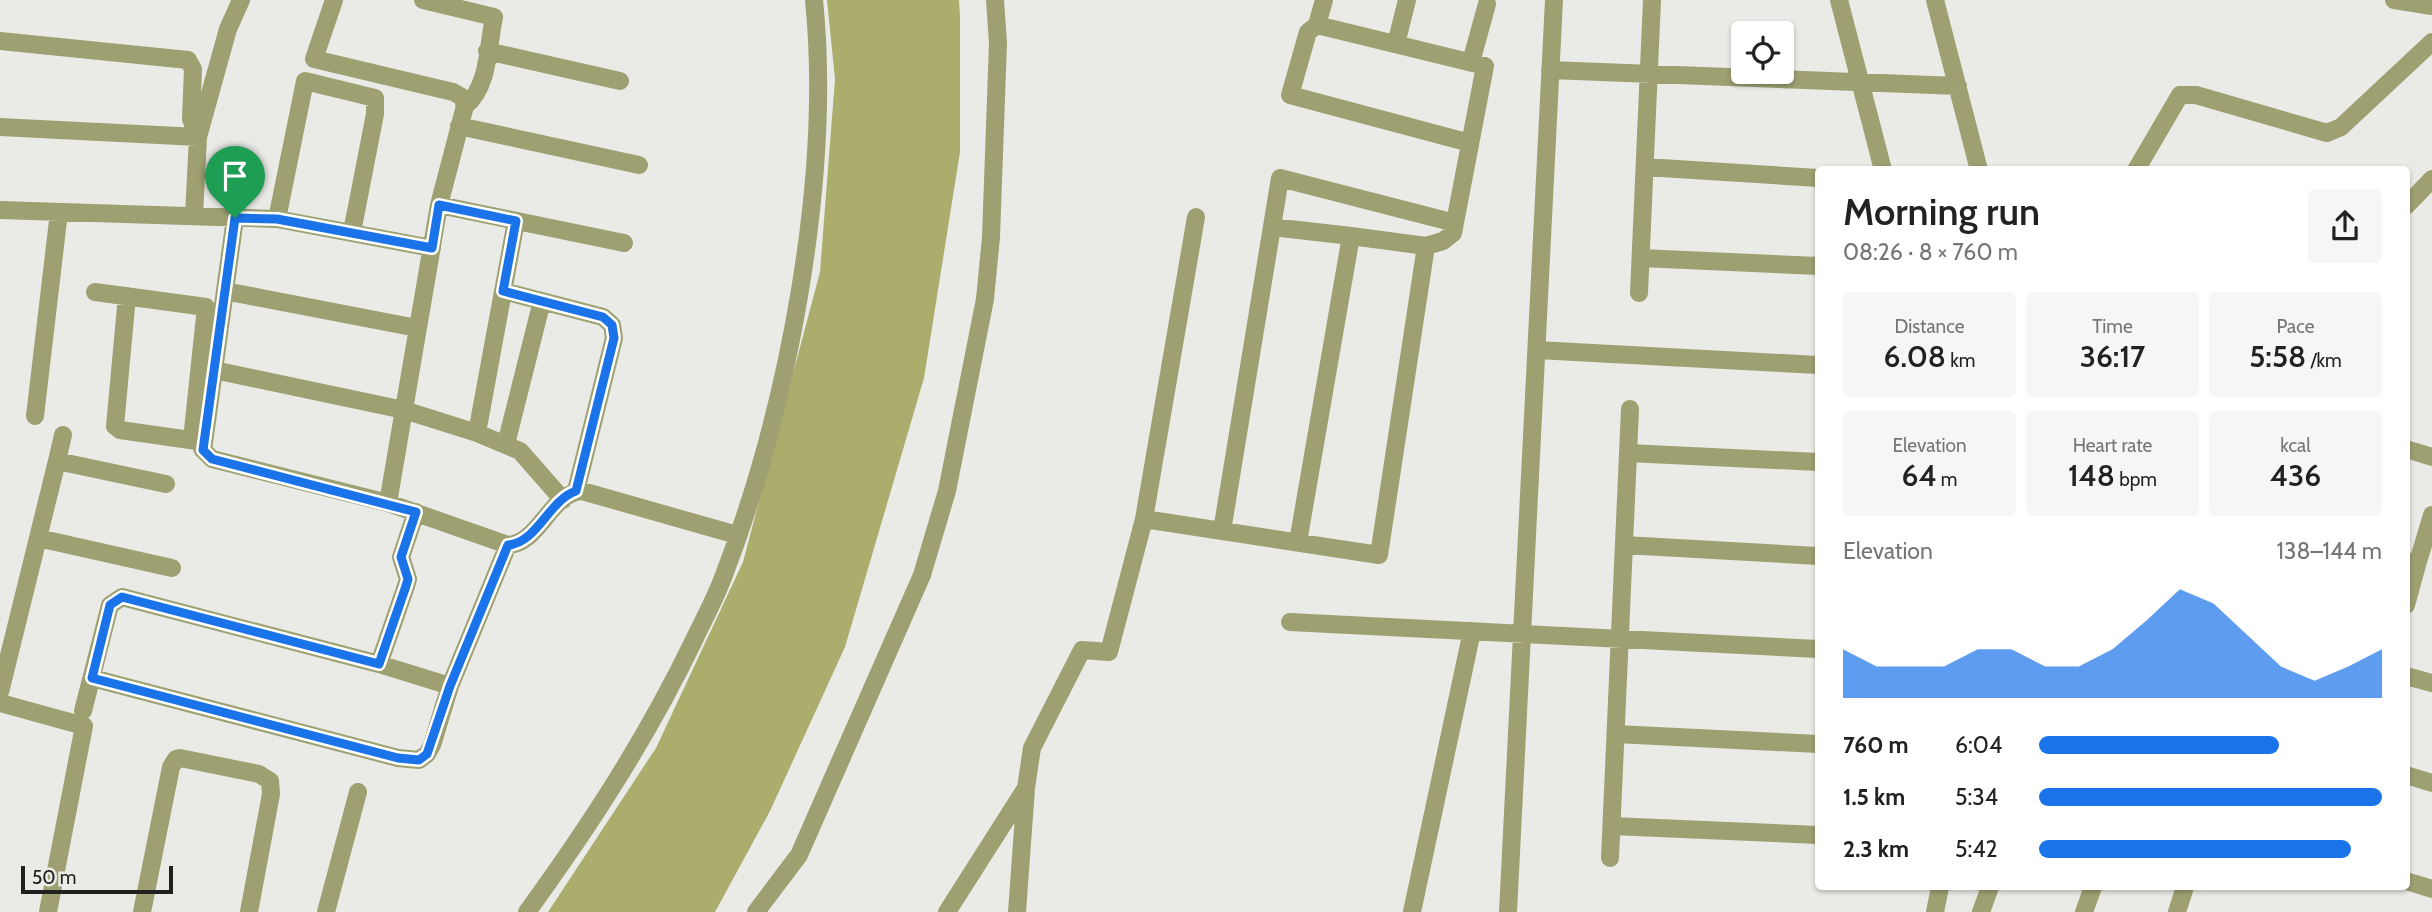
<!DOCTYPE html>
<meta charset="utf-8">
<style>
body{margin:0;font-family:Cabin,sans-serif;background:#f6f6f6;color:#222;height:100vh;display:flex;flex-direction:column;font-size:26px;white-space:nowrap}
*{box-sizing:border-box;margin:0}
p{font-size:23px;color:#767676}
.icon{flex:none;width:38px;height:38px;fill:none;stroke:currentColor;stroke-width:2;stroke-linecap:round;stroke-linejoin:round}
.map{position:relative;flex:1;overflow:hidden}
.side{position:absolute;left:1815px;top:166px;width:595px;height:724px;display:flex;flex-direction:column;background:#fff;border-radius:7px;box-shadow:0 2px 5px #0004}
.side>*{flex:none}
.buttons{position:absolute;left:1731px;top:21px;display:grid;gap:14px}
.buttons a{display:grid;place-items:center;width:63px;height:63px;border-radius:7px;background:#fff;box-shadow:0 2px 5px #0004;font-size:35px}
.scale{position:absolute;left:21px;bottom:18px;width:152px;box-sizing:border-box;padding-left:7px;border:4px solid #20201f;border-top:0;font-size:19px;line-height:24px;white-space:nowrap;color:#20201f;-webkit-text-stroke:5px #eaeae7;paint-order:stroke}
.pin{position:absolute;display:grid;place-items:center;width:60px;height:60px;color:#fff;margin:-72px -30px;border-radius:50% 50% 50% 0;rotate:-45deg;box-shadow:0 0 7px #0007}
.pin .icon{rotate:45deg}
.round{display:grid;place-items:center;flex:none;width:74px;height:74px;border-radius:7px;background:#f6f6f6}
.headline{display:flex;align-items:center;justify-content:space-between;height:119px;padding:0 28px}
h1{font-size:38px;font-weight:600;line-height:52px}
.stats{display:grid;grid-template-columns:repeat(3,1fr);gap:10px;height:119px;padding:7px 28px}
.stats div{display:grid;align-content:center;border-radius:7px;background:#f6f6f6;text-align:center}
.stats b{font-size:30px;font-weight:600}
.stats small{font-size:19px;font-weight:400}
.stats p{font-size:19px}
.chart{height:196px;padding:14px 28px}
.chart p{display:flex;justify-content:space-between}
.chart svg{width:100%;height:126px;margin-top:7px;fill:#1a73e8;opacity:.7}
ul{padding:0 28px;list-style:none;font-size:23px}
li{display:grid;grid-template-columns:112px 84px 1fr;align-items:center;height:52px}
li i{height:18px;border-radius:9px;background:#1a73e8}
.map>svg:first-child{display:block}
.water{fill:#aaad6c}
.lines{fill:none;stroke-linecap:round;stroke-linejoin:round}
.minor{stroke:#9ea071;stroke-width:18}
.route-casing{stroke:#fff;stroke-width:14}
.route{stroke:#1a73e8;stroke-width:9}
</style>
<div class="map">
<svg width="2432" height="912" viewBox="0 0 2432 912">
<rect width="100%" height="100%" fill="#eaeae7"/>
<path class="water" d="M 827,0 L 959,0 L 960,16 L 960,152 L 924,378 L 845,647 L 770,811 L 715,912 L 548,912 L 656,748 L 743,562 L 820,272 L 835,79 Z"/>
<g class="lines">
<path class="minor" d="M 334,0 L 314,59 L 453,92 L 462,97 L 465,106
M 1839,0 L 1883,170
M 1935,0 L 1979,170
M 2394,0 L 2432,6
M 1317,25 L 1324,0
M 0,41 L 188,60 L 193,69 L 191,119 L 198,137 L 194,216
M 1396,44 L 1407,0
M 487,51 L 620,81
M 1471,62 L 1487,4
M 1550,70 L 1958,86
M 459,126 L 639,165
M 0,127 L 198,137 L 228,29 L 241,0
M 1645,167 L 1818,178
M 2136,170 L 2180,95 L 2196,95 L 2327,133 L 2341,127 L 2432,42
M 439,205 L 624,243
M 2406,206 L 2432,179
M 0,210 L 277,219 L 432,248
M 277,219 L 305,81 L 375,98 L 375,114 L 352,232
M 516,221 L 477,433 L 520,451 L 563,500
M 1272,227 L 1351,236
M 1641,258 L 1818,266
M 225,291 L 417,328
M 503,291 L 603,317 L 612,325 L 614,338 L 576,491
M 95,292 L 206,307 L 193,430 L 203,450 L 212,459 L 388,503 L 508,545 C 540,543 550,493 582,491 L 737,535
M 1639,293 L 1652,0
M 127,296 L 115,426 L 120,430 L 197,441
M 1537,350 L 1818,365
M 214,370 L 404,410 L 477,433
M 35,416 L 59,212
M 506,444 L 542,301
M 2406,449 L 2432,457
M 203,450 L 235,218
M 1628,453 L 1818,462
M 57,461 L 63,435
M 388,503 L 439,205 L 465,106 C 489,88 488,45 494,17 L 423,0
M 1144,519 L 1379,555 L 1426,246 L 1443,241 L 1453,233 L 1485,66 L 1317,25 L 1308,32 L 1290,95 L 1470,143
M 1222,531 L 1280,178 L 1455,223
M 38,538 L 172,568
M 1298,542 L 1351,236 L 1426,246
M 1624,545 L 1818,556
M 2406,561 L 2417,565 L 2432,515
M 2406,605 L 2417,565
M 1290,622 L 1818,649
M 379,664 L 406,586 L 408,579 L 401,557 L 416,512
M 2406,676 L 2432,683
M 92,678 L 398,758 L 419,760 L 427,754 L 432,745 L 450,686 L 508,545
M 0,692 L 57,461 L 166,484
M 0,703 L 84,726 L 48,912
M 83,711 L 110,605 L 122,597 L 379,664 L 450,686
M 1616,734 L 1818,744
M 2406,775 L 2432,783
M 1026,788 L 1032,748 L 1082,650 L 1109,652 L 1144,519 L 1196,217
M 1612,826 L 1818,835
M 1610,858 L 1630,409
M 2406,881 L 2432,889
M 142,912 L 171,767 L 176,759 L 180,758 L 259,774 L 270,781 L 271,794 L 249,912
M 326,912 L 358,792
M 527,912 C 591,824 648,736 695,638 C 705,617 716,597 724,575 C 788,408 832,178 814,0
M 756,912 L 799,855 L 922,575 L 947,491 L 985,299 L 991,237 L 998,43 L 995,0
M 947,912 L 1026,788 L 1017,912
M 1412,912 L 1472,631
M 1508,912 L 1554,0
M 1935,912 L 1940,887
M 1981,912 L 1990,887
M 2084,912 L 2093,887
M 2177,912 L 2185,887"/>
</g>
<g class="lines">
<defs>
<path id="route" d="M 439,205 L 516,221 L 503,291 L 603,317 L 612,325 L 614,338 L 576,491 C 549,500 537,543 508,545 L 450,686 L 427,754 L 419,760 L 398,758 L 92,678 L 110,605 L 122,597 L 379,664 L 406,586 L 408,579 L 401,557 L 416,512 L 212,459 L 203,450 L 235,218 L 277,219 L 432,248 Z"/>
</defs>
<use href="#route" class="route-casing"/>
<use href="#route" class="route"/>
</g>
</svg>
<div class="buttons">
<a><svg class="icon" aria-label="locate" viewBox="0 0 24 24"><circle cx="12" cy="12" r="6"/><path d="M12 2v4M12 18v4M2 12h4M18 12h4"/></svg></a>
</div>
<div class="scale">50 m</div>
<div class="pin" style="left:235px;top:218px;background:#1e9e55"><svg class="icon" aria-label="arrive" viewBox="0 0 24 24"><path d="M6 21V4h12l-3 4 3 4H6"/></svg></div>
<section class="side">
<div class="headline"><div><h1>Morning run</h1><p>08:26 · 8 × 760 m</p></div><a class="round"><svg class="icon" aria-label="share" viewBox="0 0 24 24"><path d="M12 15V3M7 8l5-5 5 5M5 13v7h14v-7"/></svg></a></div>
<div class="stats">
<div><p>Distance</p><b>6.08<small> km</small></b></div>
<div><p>Time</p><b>36:17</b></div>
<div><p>Pace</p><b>5:58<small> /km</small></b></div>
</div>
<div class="stats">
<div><p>Elevation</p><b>64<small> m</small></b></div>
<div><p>Heart rate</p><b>148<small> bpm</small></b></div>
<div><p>kcal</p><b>436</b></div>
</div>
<div class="chart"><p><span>Elevation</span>138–144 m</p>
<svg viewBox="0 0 160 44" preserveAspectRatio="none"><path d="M0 44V27L10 33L20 33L30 33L40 27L50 27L60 33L70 33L80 27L90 17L100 6L110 11L120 22L130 33L140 38L150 33L160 27V44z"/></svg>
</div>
<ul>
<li><b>760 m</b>6:04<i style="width:70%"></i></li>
<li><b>1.5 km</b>5:34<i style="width:100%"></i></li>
<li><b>2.3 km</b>5:42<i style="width:91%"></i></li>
</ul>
</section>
</div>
